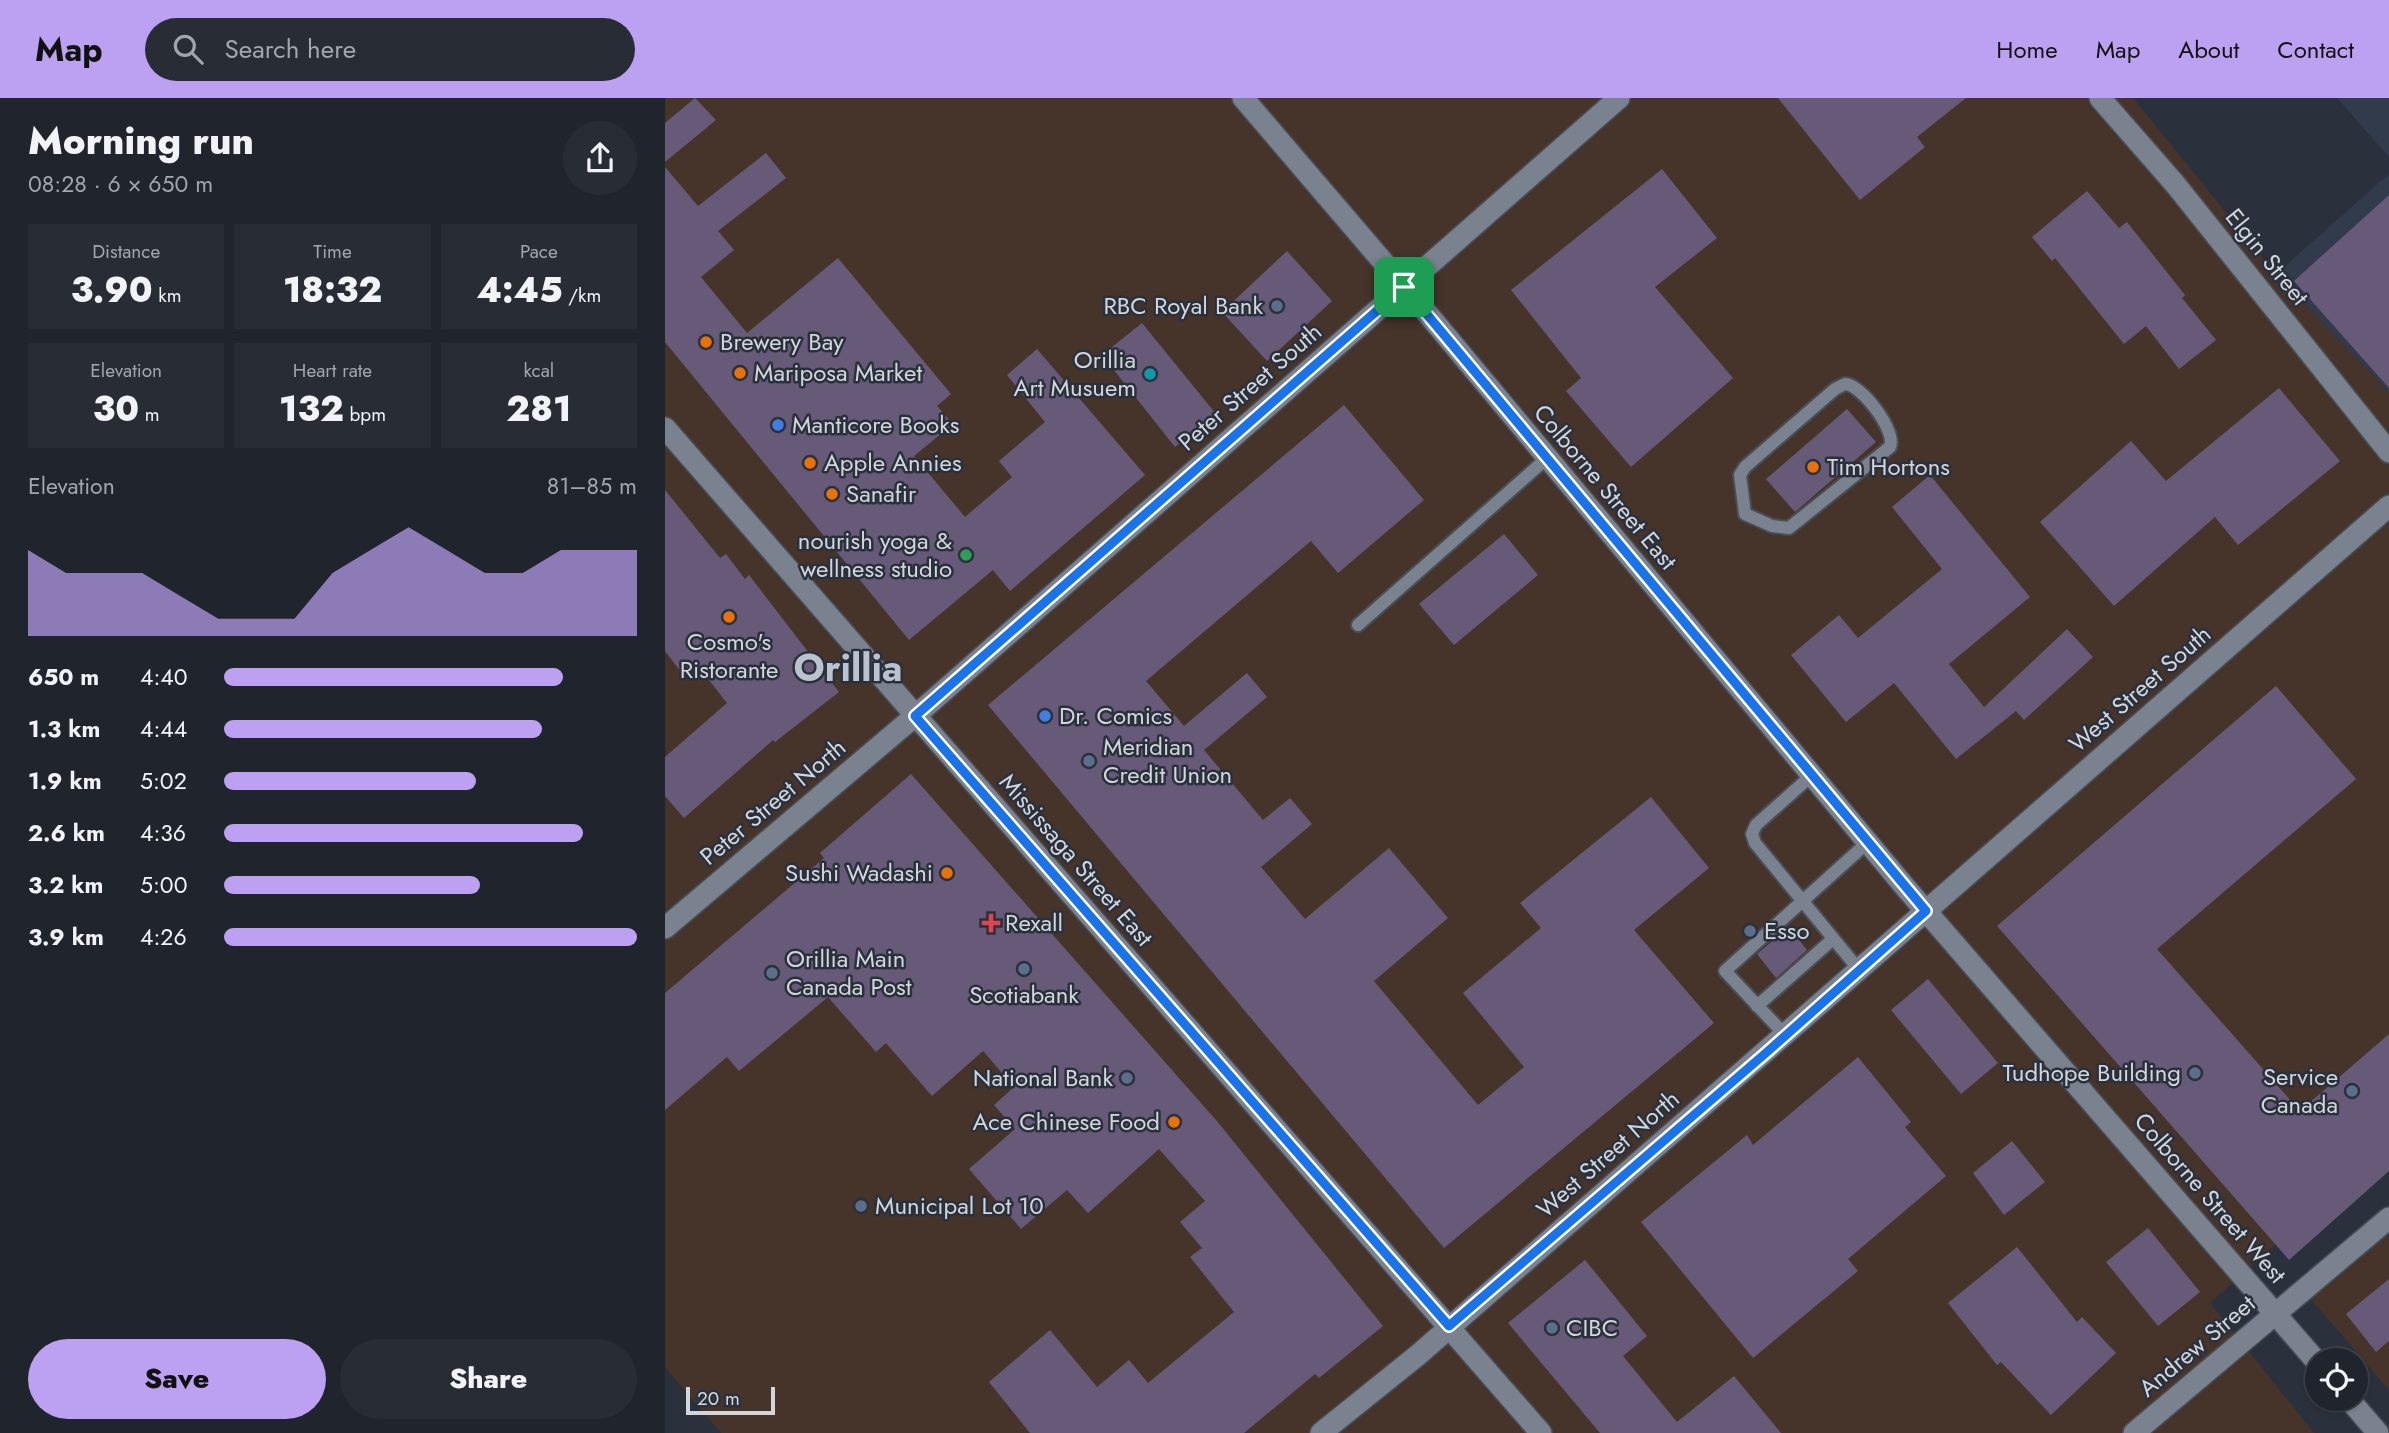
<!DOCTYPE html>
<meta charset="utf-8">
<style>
body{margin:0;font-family:Jost,sans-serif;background:#282d35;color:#f1f3f6;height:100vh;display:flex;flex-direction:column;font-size:26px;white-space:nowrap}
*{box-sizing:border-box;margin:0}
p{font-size:23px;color:#a2a5aa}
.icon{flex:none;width:38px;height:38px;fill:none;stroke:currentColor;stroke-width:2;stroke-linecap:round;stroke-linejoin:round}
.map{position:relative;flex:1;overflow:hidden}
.drawer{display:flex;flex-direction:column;background:#20252d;width:665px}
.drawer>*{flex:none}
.controls{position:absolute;left:1640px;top:1250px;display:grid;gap:14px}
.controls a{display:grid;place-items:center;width:63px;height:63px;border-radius:50%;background:#20252d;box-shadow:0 2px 5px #0004,0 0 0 2px #3d4249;font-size:35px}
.scale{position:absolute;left:21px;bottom:18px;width:89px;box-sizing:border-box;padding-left:7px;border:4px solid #d2d6dc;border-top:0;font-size:19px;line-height:24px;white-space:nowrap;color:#d2d6dc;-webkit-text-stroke:5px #2b313c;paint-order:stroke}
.pin{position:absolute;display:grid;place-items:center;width:60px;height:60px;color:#fff;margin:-30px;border-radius:14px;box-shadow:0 4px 10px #0006}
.round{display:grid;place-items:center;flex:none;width:74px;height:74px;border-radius:37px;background:#282d35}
.head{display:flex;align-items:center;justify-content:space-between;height:119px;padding:0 28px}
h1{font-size:38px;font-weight:800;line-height:52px}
.figures{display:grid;grid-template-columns:repeat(3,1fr);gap:10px;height:119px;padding:7px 28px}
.figures div{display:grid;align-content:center;border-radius:0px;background:#282d35;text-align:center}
.figures b{font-size:35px;font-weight:800}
.figures small{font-size:19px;font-weight:400}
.figures p{font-size:19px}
.chart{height:196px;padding:14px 28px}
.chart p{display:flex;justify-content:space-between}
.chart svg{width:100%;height:126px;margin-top:7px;fill:#bca0f2;opacity:.7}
.cta{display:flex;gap:14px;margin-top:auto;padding:14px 28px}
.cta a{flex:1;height:80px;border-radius:42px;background:#bca0f2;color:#111;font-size:28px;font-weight:800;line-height:80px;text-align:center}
.cta a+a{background:#282d35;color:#f1f3f6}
ul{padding:0 28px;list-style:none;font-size:23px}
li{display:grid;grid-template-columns:112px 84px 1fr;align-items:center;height:52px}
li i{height:18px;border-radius:9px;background:#bca0f2}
header{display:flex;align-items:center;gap:42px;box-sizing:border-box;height:98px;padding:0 35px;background:#bca0f2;color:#111}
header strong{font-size:33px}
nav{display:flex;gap:38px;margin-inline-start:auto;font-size:24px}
.search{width:490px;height:63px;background:#282d35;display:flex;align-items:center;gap:18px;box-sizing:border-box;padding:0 24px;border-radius:38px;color:#a2a5aa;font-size:26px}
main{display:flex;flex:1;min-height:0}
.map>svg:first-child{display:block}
.commercial{fill:#46342b}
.built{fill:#313b4b}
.building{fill:#675a78}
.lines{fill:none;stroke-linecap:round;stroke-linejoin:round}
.service-casing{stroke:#494e57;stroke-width:16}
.minor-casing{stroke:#494e57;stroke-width:24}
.tertiary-casing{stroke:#494e57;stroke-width:24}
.secondary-casing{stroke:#494e57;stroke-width:24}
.service{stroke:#7b828f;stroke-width:12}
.minor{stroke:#7b828f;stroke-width:21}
.tertiary{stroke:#7b828f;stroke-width:21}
.secondary{stroke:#7b828f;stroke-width:21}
.route-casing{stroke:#fff;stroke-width:14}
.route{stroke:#1a73e8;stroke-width:9}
.service-dot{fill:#5c6f8a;stroke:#2b313c;stroke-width:2.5}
.food-dot{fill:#e8710a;stroke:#2b313c;stroke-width:2.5}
.culture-dot{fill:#0f9aa8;stroke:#2b313c;stroke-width:2.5}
.shop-dot{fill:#3f7fe0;stroke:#2b313c;stroke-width:2.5}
.leisure-dot{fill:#2e9e5b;stroke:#2b313c;stroke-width:2.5}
.health-dot{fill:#e0444e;stroke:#2b313c;stroke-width:2.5}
.labels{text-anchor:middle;stroke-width:5;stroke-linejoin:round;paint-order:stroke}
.street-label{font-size:24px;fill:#d2d6dc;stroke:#2b313c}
.poi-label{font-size:24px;fill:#d2d6dc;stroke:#2b313c;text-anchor:start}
.town-label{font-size:38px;font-weight:bold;fill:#bac2cf;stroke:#2b313c}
</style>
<header>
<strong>Map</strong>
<div class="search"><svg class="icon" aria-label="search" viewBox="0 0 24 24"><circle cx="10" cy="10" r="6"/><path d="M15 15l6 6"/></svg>Search here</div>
<nav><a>Home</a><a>Map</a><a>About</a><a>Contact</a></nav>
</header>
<main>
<section class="drawer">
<div class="head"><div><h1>Morning run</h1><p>08:28 · 6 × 650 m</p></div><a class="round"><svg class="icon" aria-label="share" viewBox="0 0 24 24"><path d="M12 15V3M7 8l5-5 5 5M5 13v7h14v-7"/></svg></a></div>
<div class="figures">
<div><p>Distance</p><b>3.90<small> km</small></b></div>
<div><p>Time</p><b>18:32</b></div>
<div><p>Pace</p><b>4:45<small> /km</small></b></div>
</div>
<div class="figures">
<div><p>Elevation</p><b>30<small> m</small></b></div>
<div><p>Heart rate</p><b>132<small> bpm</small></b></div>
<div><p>kcal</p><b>281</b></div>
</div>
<div class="chart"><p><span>Elevation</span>81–85 m</p>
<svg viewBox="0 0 160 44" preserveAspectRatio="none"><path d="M0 44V14L10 22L20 22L30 22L40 30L50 38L60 38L70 38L80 22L90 14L100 6L110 14L120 22L130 22L140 14L150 14L160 14V44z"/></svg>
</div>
<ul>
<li><b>650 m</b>4:40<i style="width:82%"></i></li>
<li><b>1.3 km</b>4:44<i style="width:77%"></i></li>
<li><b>1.9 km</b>5:02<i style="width:61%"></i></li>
<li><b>2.6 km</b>4:36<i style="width:87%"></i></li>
<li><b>3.2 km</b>5:00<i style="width:62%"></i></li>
<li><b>3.9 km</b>4:26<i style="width:100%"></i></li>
</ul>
<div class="cta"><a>Save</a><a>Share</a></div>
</section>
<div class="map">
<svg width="1724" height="1335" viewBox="0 0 1724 1335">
<rect width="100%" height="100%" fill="#2b313c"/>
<path class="commercial" d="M 0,0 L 1468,0 L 1611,176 L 1724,294 L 1724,1046 L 1545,1205 L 1649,1335 L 56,1335 L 0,1269 Z
M 1724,1132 L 1724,1292 L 1646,1201 Z"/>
<path class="built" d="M 1672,0 L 1724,0 L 1724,59 Z
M 1724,76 L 1724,294 L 1611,176 Z"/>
<path class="building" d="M 30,0 L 51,22 L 0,64 L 0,25 Z
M 1113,0 L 1301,0 L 1252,39 L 1260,49 L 1195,102 Z
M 101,55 L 121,80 L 53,133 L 69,152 L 36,179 L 82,235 L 173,160 L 286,296 L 272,308 L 288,326 L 249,358 L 300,419 L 347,379 L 334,363 L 380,324 L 342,277 L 372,251 L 480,377 L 345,493 L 328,472 L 244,542 L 0,244 L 0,69 L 33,108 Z
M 997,71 L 1052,140 L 990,189 L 1068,280 L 966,369 L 901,293 L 916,280 L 846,192 Z
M 1422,93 L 1454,130 L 1462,124 L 1520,197 L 1517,200 L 1551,242 L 1514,271 L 1481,228 L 1459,246 L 1390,160 L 1387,163 L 1367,139 Z
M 1724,97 L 1724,290 L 1629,183 Z
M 622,153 L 667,203 L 602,263 L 557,214 Z
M 477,225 L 551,316 L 510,349 L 437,257 Z
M 1614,290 L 1675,363 L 1573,447 L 1550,419 L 1449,508 L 1375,424 L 1466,343 L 1501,383 Z
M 679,307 L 759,402 L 673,475 L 646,443 L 481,583 L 519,628 L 582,575 L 602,599 L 539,652 L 598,722 L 625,700 L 647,726 L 596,769 L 640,821 L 724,750 L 783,820 L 709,883 L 813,1007 L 859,969 L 798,895 L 876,830 L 855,805 L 986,699 L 1044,770 L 969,832 L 1049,925 L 779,1150 L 323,607 Z
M 1182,311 L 1211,344 L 1130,414 L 1101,381 Z
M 1265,377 L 1365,499 L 1284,566 L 1319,609 L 1402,531 L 1428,559 L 1359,622 L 1351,613 L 1291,661 L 1229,585 L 1181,624 L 1126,557 L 1174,517 L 1193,540 L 1277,471 L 1227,409 Z
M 0,392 L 55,460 L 61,456 L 80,481 L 84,477 L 174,594 L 110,644 L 108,642 L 19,720 L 0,698 L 0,659 L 62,605 L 33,568 L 19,578 L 0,553 Z
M 839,436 L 873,477 L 789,547 L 754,506 Z
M 1611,588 L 1691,681 L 1492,851 L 1635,1013 L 1724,936 L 1724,1073 L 1624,1162 L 1332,828 Z
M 246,676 L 551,1022 L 718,1228 L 654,1280 L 650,1276 L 579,1335 L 365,1335 L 324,1284 L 385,1232 L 432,1289 L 464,1262 L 483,1285 L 569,1214 L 525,1159 L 537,1150 L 515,1124 L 540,1103 L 494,1051 L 423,1115 L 402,1092 L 356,1131 L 304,1071 L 350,1031 L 329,1007 L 349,989 L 318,953 L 267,998 L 221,945 L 211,954 L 163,899 L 74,973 L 62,959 L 0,1012 L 0,895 L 159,760 L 155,755 Z
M 1124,829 L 1142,852 L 1111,880 L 1092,856 Z
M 1263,881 L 1333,965 L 1296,996 L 1226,912 Z
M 1193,959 L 1246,1024 L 1240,1029 L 1281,1078 L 1183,1161 L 1193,1173 L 1088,1260 L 976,1124 L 1082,1037 L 1088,1047 Z
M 1347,1043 L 1380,1084 L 1339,1117 L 1308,1075 Z
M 1483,1130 L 1535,1194 L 1493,1228 L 1441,1164 Z
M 1352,1149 L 1412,1224 L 1417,1219 L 1451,1255 L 1386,1317 L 1336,1264 L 1332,1267 L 1283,1205 Z
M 920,1162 L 982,1238 L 958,1258 L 1012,1324 L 1069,1278 L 1116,1335 L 935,1335 L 843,1225 Z
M 1724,1181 L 1724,1243 L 1711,1254 L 1681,1216 Z"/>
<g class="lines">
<defs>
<path id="service" d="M 1180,286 C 1196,286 1232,333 1225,349 L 1124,430 L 1107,428 L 1080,416 L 1075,377 L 1080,369 L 1170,291 Z
M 693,527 L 881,361
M 1147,677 L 1091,727 L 1087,736 L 1090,745 L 1195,873
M 1092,908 L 1168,841
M 1121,938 L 1060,873 L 1203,744"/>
<path id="minor" d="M 1435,0 L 1510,86 L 1724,354
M 0,830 L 250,618 L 954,0
M 1469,1335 L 1724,1120"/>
<path id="tertiary" d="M 0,330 L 876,1335
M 1261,813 L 1724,408"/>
<path id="secondary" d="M 578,0 L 767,221 L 1240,789 L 1652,1264
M 1683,1300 L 1713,1335
M 656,1335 L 753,1257 L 1261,813"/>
</defs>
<use href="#service" class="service-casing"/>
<use href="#minor" class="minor-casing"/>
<use href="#tertiary" class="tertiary-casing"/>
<use href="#secondary" class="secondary-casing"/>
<use href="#service" class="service"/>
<use href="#minor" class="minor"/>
<use href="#tertiary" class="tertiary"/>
<use href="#secondary" class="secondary"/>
</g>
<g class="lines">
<defs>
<path id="route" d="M 739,189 L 1261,813 L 1102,954 L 784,1228 L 250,618 Z"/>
</defs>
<use href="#route" class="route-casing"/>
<use href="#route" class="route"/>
</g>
<g class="service-dot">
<circle cx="612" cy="208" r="7"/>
<circle cx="424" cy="663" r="7"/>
<circle cx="1085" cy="833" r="7"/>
<circle cx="359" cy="871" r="7"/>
<circle cx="107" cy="875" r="7"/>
<circle cx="1530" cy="975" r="7"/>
<circle cx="462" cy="980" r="7"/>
<circle cx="1687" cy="993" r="7"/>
<circle cx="196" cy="1108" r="7"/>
<circle cx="887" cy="1230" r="7"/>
</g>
<g class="food-dot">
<circle cx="41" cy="244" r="7"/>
<circle cx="75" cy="275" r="7"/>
<circle cx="145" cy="365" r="7"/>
<circle cx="1148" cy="369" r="7"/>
<circle cx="167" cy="396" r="7"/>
<circle cx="64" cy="519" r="7"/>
<circle cx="282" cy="775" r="7"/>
<circle cx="509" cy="1024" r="7"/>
</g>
<circle class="culture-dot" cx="485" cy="276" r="7"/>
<g class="shop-dot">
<circle cx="113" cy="327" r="7"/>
<circle cx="380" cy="618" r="7"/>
</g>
<circle class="leisure-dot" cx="301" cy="457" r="7"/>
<path class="health-dot" d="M322.5 814.5h7v7h7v7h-7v7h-7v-7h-7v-7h7z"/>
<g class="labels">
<g class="street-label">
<text transform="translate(1602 159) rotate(51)" y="8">Elgin Street</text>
<text transform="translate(585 289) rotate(-41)" y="8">Peter Street South</text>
<text transform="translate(940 389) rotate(50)" y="8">Colborne Street East</text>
<text transform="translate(1475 591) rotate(-41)" y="8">West Street South</text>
<text transform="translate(108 704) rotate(-40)" y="8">Peter Street North</text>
<text transform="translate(411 762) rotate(49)" y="8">Mississaga Street East</text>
<text transform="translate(943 1056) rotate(-41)" y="8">West Street North</text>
<text transform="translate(1545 1100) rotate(49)" y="8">Colborne Street West</text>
<text transform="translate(1532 1248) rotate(-40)" y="8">Andrew Street</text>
</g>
<g class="poi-label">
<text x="598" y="216" text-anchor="end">RBC Royal Bank</text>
<text x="55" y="252">Brewery Bay</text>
<text x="471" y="270" text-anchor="end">Orillia<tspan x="471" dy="28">Art Musuem</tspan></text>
<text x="89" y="283">Mariposa Market</text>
<text x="127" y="335">Manticore Books</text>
<text x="159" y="373">Apple Annies</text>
<text x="1162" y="377">Tim Hortons</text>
<text x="181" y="404">Sanafir</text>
<text x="287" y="451" text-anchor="end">nourish yoga &amp;<tspan x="287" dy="28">wellness studio</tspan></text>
<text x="64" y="552" text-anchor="middle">Cosmo's<tspan x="64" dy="28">Ristorante</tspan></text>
<text x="394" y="626">Dr. Comics</text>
<text x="438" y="657">Meridian<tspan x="438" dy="28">Credit Union</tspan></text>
<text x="268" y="783" text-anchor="end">Sushi Wadashi</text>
<text x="340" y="833">Rexall</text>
<text x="1099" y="841">Esso</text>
<text x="121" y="869">Orillia Main<tspan x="121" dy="28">Canada Post</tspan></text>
<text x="359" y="905" text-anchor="middle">Scotiabank</text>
<text x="1516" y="983" text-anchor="end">Tudhope Building</text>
<text x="1673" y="987" text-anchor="end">Service<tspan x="1673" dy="28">Canada</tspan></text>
<text x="448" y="988" text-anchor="end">National Bank</text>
<text x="495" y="1032" text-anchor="end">Ace Chinese Food</text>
<text x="210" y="1116">Municipal Lot 10</text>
<text x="901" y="1238">CIBC</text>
</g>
<g class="town-label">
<text x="183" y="583">Orillia</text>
</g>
</g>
</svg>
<div class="controls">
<a><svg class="icon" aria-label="locate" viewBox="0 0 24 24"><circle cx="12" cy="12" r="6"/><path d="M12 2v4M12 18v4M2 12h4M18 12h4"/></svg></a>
</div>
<div class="scale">20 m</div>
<div class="pin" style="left:739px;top:189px;background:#1e9e55"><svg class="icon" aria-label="arrive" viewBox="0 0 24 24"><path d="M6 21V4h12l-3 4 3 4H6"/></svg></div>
</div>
</main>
